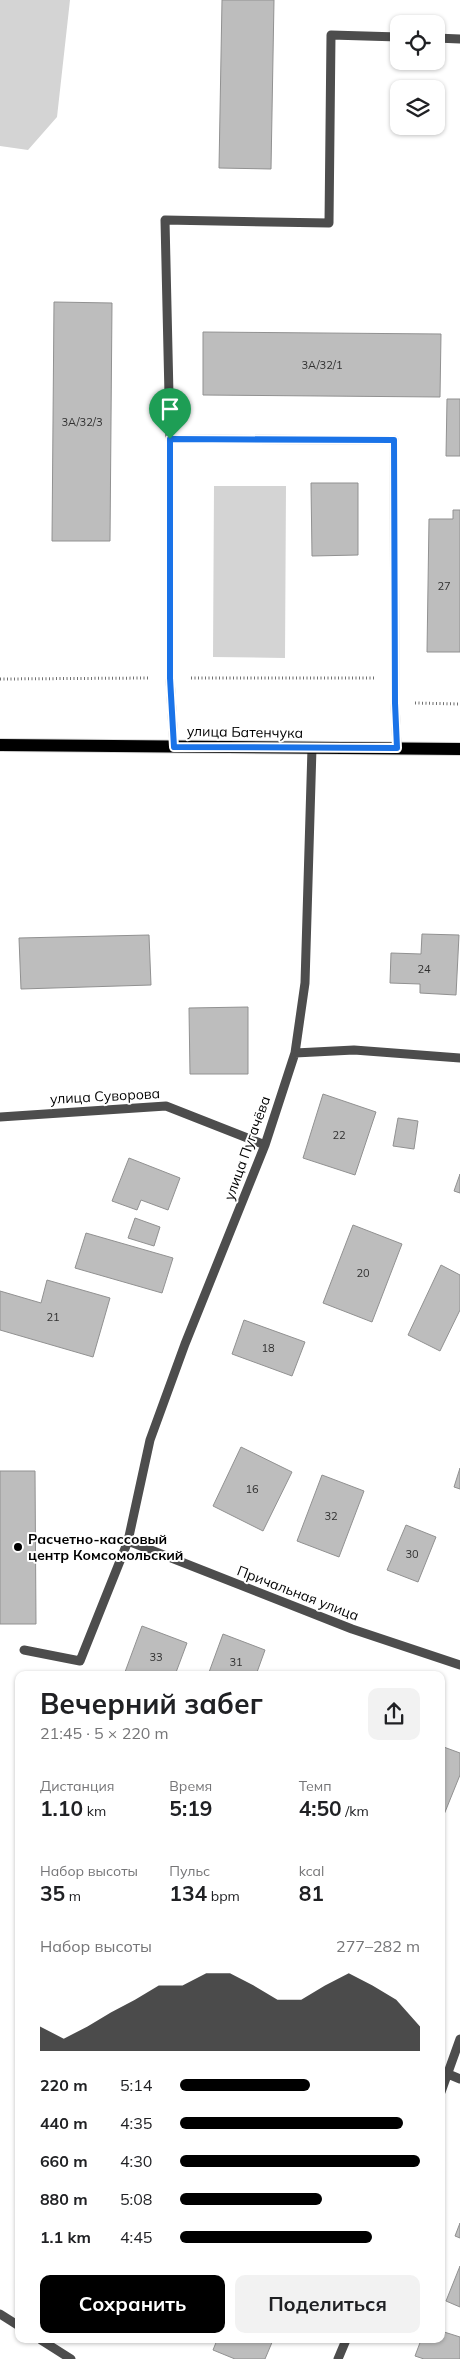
<!DOCTYPE html>
<html lang="ru">
<meta charset="utf-8">
<style>
body{margin:0;font-family:Mulish,sans-serif;background:#f2f2f2;color:#202124;height:100vh;display:flex;flex-direction:column;font-size:19px;white-space:nowrap}
*{box-sizing:border-box;margin:0}
p{font-size:16px;color:#757577}
.icon{flex:none;width:28px;height:28px;fill:none;stroke:currentColor;stroke-width:2;stroke-linecap:round;stroke-linejoin:round}
.map{position:relative;flex:1;overflow:hidden}
.panel{position:absolute;left:15px;top:1671px;width:430px;height:672px;display:flex;flex-direction:column;background:#fff;border-radius:10px;box-shadow:0 1px 4px #0004}
.panel>*{flex:none}
.fabs{position:absolute;left:390px;top:15px;display:grid;gap:10px}
.fabs a{display:grid;place-items:center;width:55px;height:55px;border-radius:10px;background:#fff;box-shadow:0 1px 4px #0004;font-size:25px}
.pin{position:absolute;display:grid;place-items:center;width:42px;height:42px;color:#fff;margin:-51px -21px;border-radius:50% 50% 50% 0;rotate:-45deg;box-shadow:0 0 5px #0007}
.pin .icon{rotate:45deg}
.round{display:grid;place-items:center;flex:none;width:52px;height:52px;border-radius:10px;background:#f2f2f2}
.summary{display:flex;align-items:center;justify-content:space-between;height:85px;padding:0 25px}
h1{font-size:28px;font-weight:700;line-height:38px}
.metrics{display:grid;grid-template-columns:repeat(3,1fr);gap:8px;height:85px;padding:5px 25px}
.metrics div{display:grid;align-content:center}
.metrics b{font-size:21px;font-weight:700}
.metrics small{font-size:14px;font-weight:400}
.metrics p{font-size:14px}
.chart{height:140px;padding:10px 25px}
.chart p{display:flex;justify-content:space-between}
.chart svg{width:100%;height:90px;margin-top:5px;fill:#000;opacity:.7}
.primary-button{display:flex;gap:10px;margin-top:auto;padding:10px 25px}
.primary-button a{flex:1;height:58px;border-radius:10px;background:#000;color:#fff;font-size:20px;font-weight:700;line-height:58px;text-align:center}
.primary-button a+a{background:#f2f2f2;color:#202124}
ul{padding:0 25px;list-style:none;font-size:16px}
li{display:grid;grid-template-columns:80px 60px 1fr;align-items:center;height:38px}
li i{height:12px;border-radius:6px;background:#000}
.map>svg:first-child{display:block}
.green{fill:#d4d4d4}
.building{fill:#bdbdbd;stroke:#919191}
.lines{fill:none;stroke-linecap:round;stroke-linejoin:round}
.major-casing{stroke:#dbdbdb;stroke-width:14}
.path{stroke:#6f6f6f;stroke-width:3;stroke-dasharray:1 2.5;stroke-linecap:butt}
.minor{stroke:#4d4d4d;stroke-width:9}
.major{stroke:#000;stroke-width:12}
.route-casing{stroke:#fff;stroke-width:10}
.route{stroke:#1a73e8;stroke-width:6}
.poi-dot{fill:#000;stroke:#fff;stroke-width:2}
.labels{text-anchor:middle;stroke-width:4;stroke-linejoin:round;paint-order:stroke}
.number-label{font-size:11px;fill:#2f2f2f}
.street-label{font-size:14px;fill:#000;stroke:#fff}
.poi-label{font-size:14px;font-weight:bold;fill:#000;stroke:#fff;text-anchor:start}
</style>
<div class="map">
<svg width="460" height="2359" viewBox="0 0 460 2359">
<rect width="100%" height="100%" fill="#fff"/>
<path class="green" d="M 0,0 L 70,0 L 57,117 L 28,150 L 0,146 Z
M 214,486 L 286,486 L 285,658 L 213,657 Z"/>
<path class="building" d="M 222,0 L 274,0 L 271,169 L 219,168 Z
M 54,302 L 112,303 L 110,541 L 52,541 Z
M 203,332 L 441,334 L 440,397 L 203,395 Z
M 447,399 L 460,399 L 460,456 L 446,456 Z
M 311,483 L 358,483 L 358,555 L 312,556 Z
M 453,510 L 460,510 L 460,652 L 427,652 L 429,519 L 453,519 Z
M 422,934 L 459,935 L 456,995 L 420,993 L 420,984 L 390,983 L 391,953 L 421,954 Z
M 149,935 L 151,985 L 21,989 L 19,938 Z
M 248,1007 L 248,1074 L 190,1074 L 189,1008 Z
M 323,1094 L 376,1112 L 355,1175 L 303,1158 Z
M 398,1118 L 418,1121 L 414,1149 L 393,1146 Z
M 129,1158 L 180,1178 L 168,1210 L 141,1200 L 137,1210 L 112,1201 Z
M 460,1174 L 460,1193 L 454,1191 Z
M 135,1218 L 160,1227 L 154,1246 L 128,1238 Z
M 353,1225 L 402,1244 L 372,1322 L 323,1303 Z
M 86,1233 L 173,1258 L 162,1293 L 75,1268 Z
M 441,1265 L 460,1275 L 460,1310 L 440,1351 L 408,1335 Z
M 47,1280 L 110,1298 L 93,1357 L 0,1330 L 0,1291 L 41,1303 Z
M 244,1320 L 305,1342 L 292,1376 L 232,1354 Z
M 241,1447 L 292,1472 L 263,1531 L 213,1506 Z
M 460,1468 L 460,1489 L 454,1487 Z
M 0,1471 L 35,1471 L 36,1624 L 0,1624 Z
M 322,1475 L 364,1491 L 339,1557 L 297,1541 Z
M 406,1525 L 436,1537 L 418,1582 L 387,1570 Z
M 142,1626 L 187,1643 L 175,1675 L 133,1675 L 125,1672 Z
M 223,1634 L 265,1650 L 256,1675 L 208,1675 Z
M 441,1746 L 460,1753 L 460,1775 L 441,1822 Z
M 460,2223 L 460,2238 L 455,2236 Z
M 460,2266 L 460,2307 L 446,2301 Z
M 441,2331 L 460,2337 L 460,2359 L 424,2359 L 415,2356 L 421,2340 L 441,2340 Z
M 217,2340 L 273,2340 L 265,2359 L 235,2359 L 213,2350 Z"/>
<g class="lines">
<defs>
<path id="major" d="M 0,745 L 460,749"/>
</defs>
<use href="#major" class="major-casing"/>
<path class="path" d="M 191,678 L 374,678
M 0,679 L 149,678
M 415,703 L 460,704"/>
<path class="minor" d="M 436,38 L 460,39
M 170,439 L 394,440 L 395,703 L 397,748
M 174,747 L 170,678 L 170,439 L 165,220 L 329,223 L 331,35 L 399,37
M 295,1053 L 354,1050 L 460,1058
M 0,1117 L 166,1106 L 265,1145
M 128,1541 L 352,1629 L 460,1665
M 24,1650 L 80,1661 L 128,1541 L 150,1440 L 185,1344 L 265,1145 L 295,1053 L 305,983 L 312,748
M 441,2071 L 460,2079
M 441,2092 L 460,2039
M 0,2314 L 19,2326
M 41,2340 L 71,2359
M 338,2359 L 346,2340"/>
<use href="#major" class="major"/>
</g>
<g class="lines">
<defs>
<path id="route" d="M 170,439 L 394,440 L 395,703 L 397,748 L 174,747 L 170,678 Z"/>
</defs>
<use href="#route" class="route-casing"/>
<use href="#route" class="route"/>
</g>
<circle class="poi-dot" cx="18" cy="1547" r="5"/>
<g class="labels">
<g class="number-label">
<text x="322" y="369">3А/32/1</text>
<text x="82" y="426">3А/32/3</text>
<text x="444" y="590">27</text>
<text x="424" y="973">24</text>
<text x="339" y="1139">22</text>
<text x="363" y="1277">20</text>
<text x="53" y="1321">21</text>
<text x="268" y="1352">18</text>
<text x="252" y="1493">16</text>
<text x="331" y="1520">32</text>
<text x="412" y="1558">30</text>
<text x="156" y="1661">33</text>
<text x="236" y="1666">31</text>
</g>
<g class="street-label">
<text transform="translate(245 732) rotate(1)" y="5">улица Батенчука</text>
<text transform="translate(105 1096) rotate(-3)" y="5">улица Суворова</text>
<text transform="translate(247 1148) rotate(-70)" y="5">улица Пугачёва</text>
<text transform="translate(298 1593) rotate(21)" y="5">Причальная улица</text>
</g>
<g class="poi-label">
<text x="28" y="1544">Расчетно-кассовый<tspan x="28" dy="16">центр Комсомольский</tspan></text>
</g>
</g>
</svg>
<div class="fabs">
<a><svg class="icon" aria-label="locate" viewBox="0 0 24 24"><circle cx="12" cy="12" r="6"/><path d="M12 2v4M12 18v4M2 12h4M18 12h4"/></svg></a>
<a><svg class="icon" aria-label="layers" viewBox="0 0 24 24"><path d="M12 4l9 5-9 5-9-5zM3 14l9 5 9-5"/></svg></a>
</div>
<div class="pin" style="left:170px;top:439px;background:#1e9e55"><svg class="icon" aria-label="arrive" viewBox="0 0 24 24"><path d="M6 21V4h12l-3 4 3 4H6"/></svg></div>
<section class="panel">
<div class="summary"><div><h1>Вечерний забег</h1><p>21:45 · 5 × 220 m</p></div><a class="round"><svg class="icon" aria-label="share" viewBox="0 0 24 24"><path d="M12 15V3M7 8l5-5 5 5M5 13v7h14v-7"/></svg></a></div>
<div class="metrics">
<div><p>Дистанция</p><b>1.10<small> km</small></b></div>
<div><p>Время</p><b>5:19</b></div>
<div><p>Темп</p><b>4:50<small> /km</small></b></div>
</div>
<div class="metrics">
<div><p>Набор высоты</p><b>35<small> m</small></b></div>
<div><p>Пульс</p><b>134<small> bpm</small></b></div>
<div><p>kcal</p><b>81</b></div>
</div>
<div class="chart"><p><span>Набор высоты</span>277–282 m</p>
<svg viewBox="0 0 160 44" preserveAspectRatio="none"><path d="M0 44V32L10 38L20 32L30 25L40 19L50 12L60 12L70 6L80 6L90 12L100 19L110 19L120 12L130 6L140 12L150 19L160 32V44z"/></svg>
</div>
<ul>
<li><b>220 m</b>5:14<i style="width:54%"></i></li>
<li><b>440 m</b>4:35<i style="width:93%"></i></li>
<li><b>660 m</b>4:30<i style="width:100%"></i></li>
<li><b>880 m</b>5:08<i style="width:59%"></i></li>
<li><b>1.1 km</b>4:45<i style="width:80%"></i></li>
</ul>
<div class="primary-button"><a>Сохранить</a><a>Поделиться</a></div>
</section>
</div>
